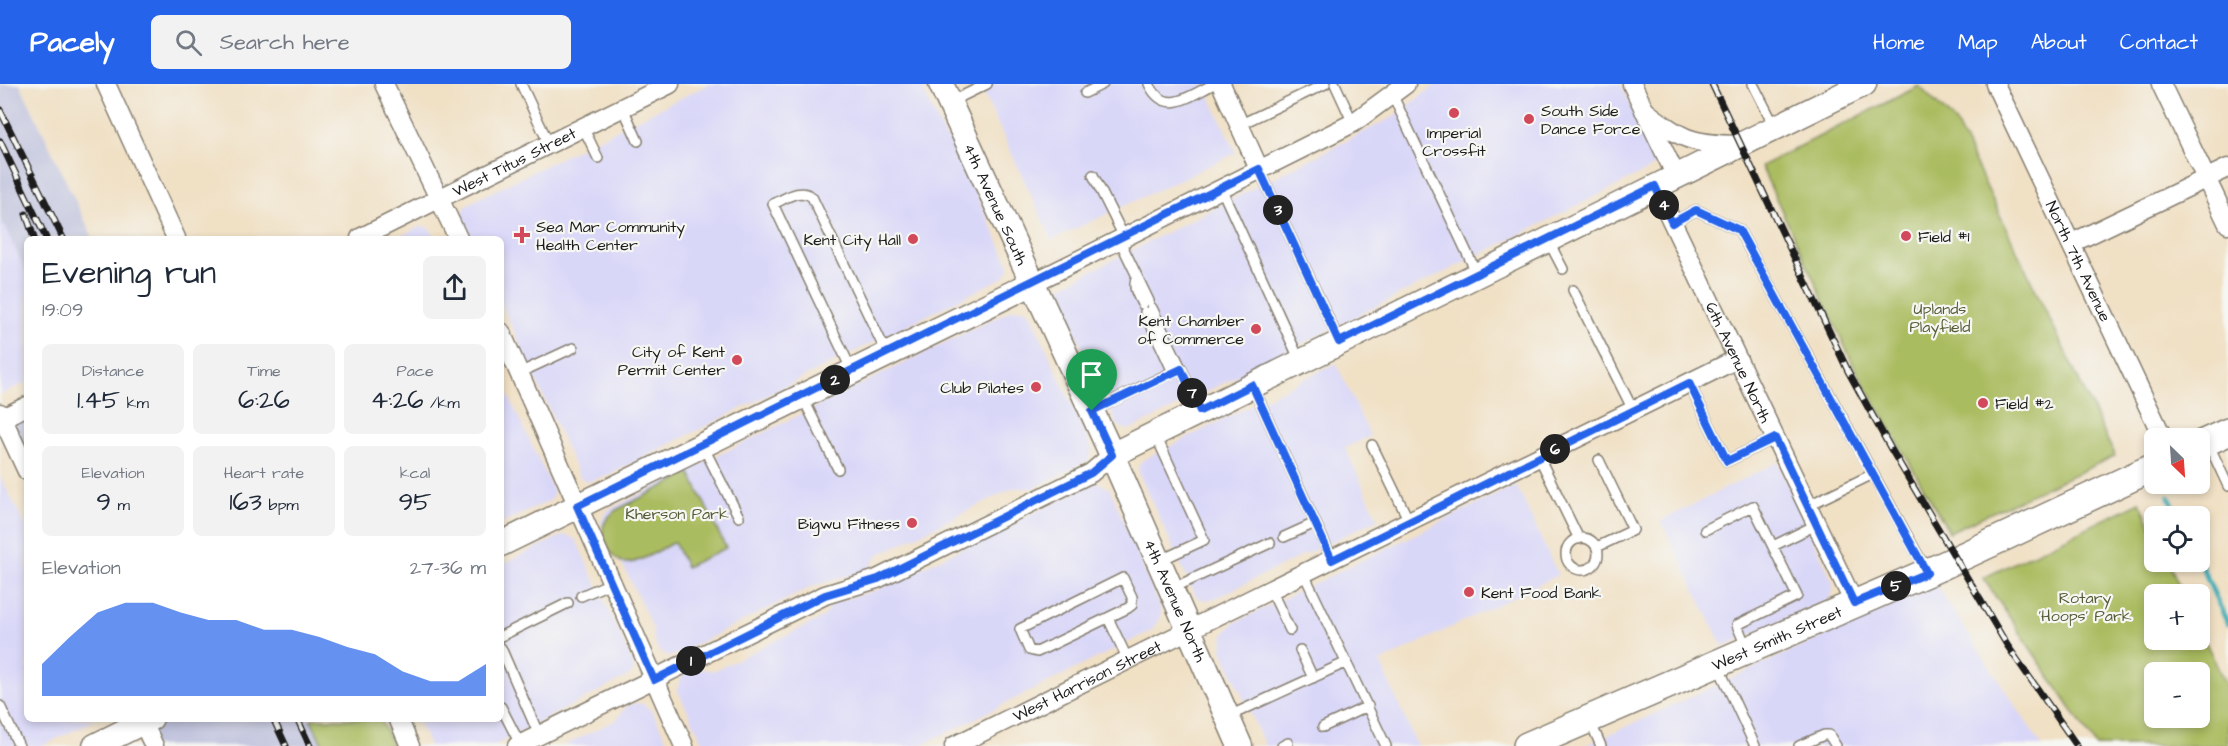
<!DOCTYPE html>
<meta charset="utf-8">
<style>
body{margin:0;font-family:"Architects Daughter",sans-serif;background:#f2f2f3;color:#1f2937;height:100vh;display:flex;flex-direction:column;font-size:22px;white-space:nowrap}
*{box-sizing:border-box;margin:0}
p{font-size:20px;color:#747a83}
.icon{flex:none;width:33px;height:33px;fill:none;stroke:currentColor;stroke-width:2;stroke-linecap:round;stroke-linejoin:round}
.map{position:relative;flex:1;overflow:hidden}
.details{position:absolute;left:24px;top:152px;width:480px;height:486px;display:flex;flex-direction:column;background:#fff;border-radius:9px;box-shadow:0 3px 9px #0003}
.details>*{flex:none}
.needle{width:39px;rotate:155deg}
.fabs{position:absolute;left:2144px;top:344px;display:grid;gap:12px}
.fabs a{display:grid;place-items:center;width:66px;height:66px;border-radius:9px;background:#fff;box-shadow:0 3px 9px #0003;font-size:30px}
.pin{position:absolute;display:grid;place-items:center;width:51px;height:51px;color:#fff;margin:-62px -26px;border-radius:50% 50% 50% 0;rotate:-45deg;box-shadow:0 0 6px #0007}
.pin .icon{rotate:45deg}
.km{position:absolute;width:30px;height:30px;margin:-15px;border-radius:50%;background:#222;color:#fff;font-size:16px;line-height:30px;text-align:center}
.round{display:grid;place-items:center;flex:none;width:63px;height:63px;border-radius:9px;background:#f2f2f3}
.head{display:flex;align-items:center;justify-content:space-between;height:102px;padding:0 18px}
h1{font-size:33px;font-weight:600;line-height:45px}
.figures{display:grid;grid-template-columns:repeat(3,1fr);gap:9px;height:102px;padding:6px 18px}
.figures div{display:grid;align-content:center;border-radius:9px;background:#f2f2f3;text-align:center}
.figures b{font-size:26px;font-weight:600}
.figures small{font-size:16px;font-weight:400}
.figures p{font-size:16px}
.chart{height:168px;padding:12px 18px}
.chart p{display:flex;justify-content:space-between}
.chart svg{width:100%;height:108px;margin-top:6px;fill:#2563eb;opacity:.7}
header{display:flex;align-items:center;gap:36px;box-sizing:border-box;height:84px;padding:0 30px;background:#2563eb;color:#fff}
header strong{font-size:28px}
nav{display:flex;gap:33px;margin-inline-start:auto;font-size:21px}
.search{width:420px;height:54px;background:#f2f2f3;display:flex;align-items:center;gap:15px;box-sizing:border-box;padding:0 21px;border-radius:9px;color:#747a83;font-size:22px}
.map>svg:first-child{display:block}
.built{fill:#d9d7f8}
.railway{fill:#c0c2dd}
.green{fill:#aabc60;stroke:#636c3e;stroke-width:1.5;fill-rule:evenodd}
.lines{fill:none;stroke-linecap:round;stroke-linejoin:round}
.stream{stroke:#3eaeba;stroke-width:5}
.service-casing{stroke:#867e70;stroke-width:12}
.minor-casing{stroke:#867e70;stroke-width:21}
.tertiary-casing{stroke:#867e70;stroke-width:27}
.secondary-casing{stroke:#867e70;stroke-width:30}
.service{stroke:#fff;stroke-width:9}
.minor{stroke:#fff;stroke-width:18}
.tertiary{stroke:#fff;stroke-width:24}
.secondary{stroke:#fff;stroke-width:27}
.rail-casing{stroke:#1c1c1c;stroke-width:7}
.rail{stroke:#f6f6f2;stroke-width:4.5;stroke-dasharray:14;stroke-linecap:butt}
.route-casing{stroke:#fff;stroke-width:12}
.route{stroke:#2563eb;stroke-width:8}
.poi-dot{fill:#d1495b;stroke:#f6f6f2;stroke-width:2}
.labels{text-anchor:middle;stroke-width:4.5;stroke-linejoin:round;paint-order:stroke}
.poi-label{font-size:16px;fill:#1c1c1c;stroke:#f6f6f2;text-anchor:start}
.street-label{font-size:16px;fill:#1c1c1c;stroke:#f6f6f2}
.park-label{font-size:16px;fill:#555c37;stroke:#f6f6f2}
</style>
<header>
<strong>Pacely</strong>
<div class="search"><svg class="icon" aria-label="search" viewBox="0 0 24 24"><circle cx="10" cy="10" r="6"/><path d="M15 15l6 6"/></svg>Search here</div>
<nav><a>Home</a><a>Map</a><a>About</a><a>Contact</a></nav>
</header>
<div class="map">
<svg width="2228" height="662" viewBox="0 0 2228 662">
<rect width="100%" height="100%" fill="#f6f6f2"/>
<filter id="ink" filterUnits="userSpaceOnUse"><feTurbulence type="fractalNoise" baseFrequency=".0167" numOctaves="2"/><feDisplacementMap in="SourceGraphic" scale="12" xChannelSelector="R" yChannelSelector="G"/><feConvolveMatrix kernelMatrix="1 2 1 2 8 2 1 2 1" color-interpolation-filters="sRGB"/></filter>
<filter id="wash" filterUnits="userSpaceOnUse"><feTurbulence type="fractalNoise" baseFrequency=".008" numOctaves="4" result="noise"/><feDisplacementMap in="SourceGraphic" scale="24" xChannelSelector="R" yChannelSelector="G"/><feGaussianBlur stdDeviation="1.35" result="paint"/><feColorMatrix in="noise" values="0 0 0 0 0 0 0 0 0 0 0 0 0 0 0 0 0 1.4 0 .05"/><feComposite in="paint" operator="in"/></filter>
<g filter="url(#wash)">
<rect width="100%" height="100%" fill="#f0e0c4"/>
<path class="built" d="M 709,0 L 920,0 L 944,52 L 952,58 L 1009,180 L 1009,185 L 1004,193 L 606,392 L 587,398 L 579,392 L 501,218 L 501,154 L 472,154 L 464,136 L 463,129 L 466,121 Z
M 979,0 L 1204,0 L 1236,69 L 1052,156 Z
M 1437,0 L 1620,0 L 1652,68 L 1654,80 L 1652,84 L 1136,343 L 1127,346 L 1117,341 L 1059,212 L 1062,202 L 1393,33 Z
M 0,107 L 27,164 L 27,298 L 0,311 Z
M 419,143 L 427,143 L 431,146 L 435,154 L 396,154 Z
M 1013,225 L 1025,225 L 1030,229 L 1090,361 L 1092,365 L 1089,376 L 1034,404 L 1013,404 L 878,471 L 868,486 L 815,501 L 677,570 L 669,573 L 658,566 L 653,553 L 653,545 L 623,481 L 616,476 L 603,449 L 601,437 L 608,426 Z
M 1336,279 L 1370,352 L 1345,364 L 1378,435 L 1215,514 L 1207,516 L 1200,515 L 1195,511 L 1140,392 L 1138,385 L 1140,379 L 1143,376 Z
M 501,296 L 554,408 L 551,416 L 501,440 Z
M 1778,378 L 1833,499 L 1833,507 L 1830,515 L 1723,563 L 1661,437 Z
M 0,392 L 27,445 L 27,634 L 97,635 L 42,662 L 0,662 Z
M 1097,398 L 1110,405 L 1161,526 L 1160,533 L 1153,546 L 920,662 L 705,662 L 677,605 L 683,590 L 697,584 L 714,587 L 824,533 L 828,525 L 835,518 L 877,506 Z
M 1516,401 L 1558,491 L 1380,578 L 1417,662 L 1265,662 L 1222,566 L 1224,550 L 1234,539 Z
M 567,451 L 576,456 L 634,582 L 632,590 L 493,662 L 429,662 L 417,635 L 501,634 L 501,481 L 561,452 Z
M 1936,501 L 2042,662 L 1584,662 Z
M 635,619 L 643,620 L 653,628 L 669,662 L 563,662 L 616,636 L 627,622 Z"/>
<path class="railway" d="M 0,0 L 20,0 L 93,154 L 27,154 L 27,189 L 0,134 Z
M 27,322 L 27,387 L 2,334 Z
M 141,635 L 319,635 L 332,662 L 154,662 Z"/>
<path class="green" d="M 1919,2 L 1956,39 L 2115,372 L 1949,448 L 1853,280 L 1761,82 Z
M 690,389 L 726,464 L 686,483 L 674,458 C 663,464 640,479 628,479 C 613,480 599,453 604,440 C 606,434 612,430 616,426 Z
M 2140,418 L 2154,448 L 2154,477 L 2168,477 L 2183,510 L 2154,510 L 2154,555 L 2199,555 L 2199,544 L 2228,605 L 2228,662 L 2096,662 L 1983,494 ZM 2154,588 L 2199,588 L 2199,633 L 2154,633 Z
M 311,635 L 380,635 L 393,662 L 323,662 Z"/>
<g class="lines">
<path class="stream" d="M 2169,413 L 2178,432
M 2199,477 L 2228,540"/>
</g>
</g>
<g filter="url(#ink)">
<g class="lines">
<defs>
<path id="service" d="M 521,0 L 549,60
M 1149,0 C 1165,33 1189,12 1214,0
M 1335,0 L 1353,39
M 1753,0 L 1775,43
M 1085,9 L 1103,0
M 1392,10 L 1477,190
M 950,18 L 987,0
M 623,24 L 638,57
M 1239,41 L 1325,0
M 583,43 L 598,74
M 1259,85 L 1339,257
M 1093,91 L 1124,153
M 1221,104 L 1300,277
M 1672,139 L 1696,126 L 1739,146 L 1926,486
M 1119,155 L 1149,217
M 1549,158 L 1563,185
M 1137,192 C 1132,203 1137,210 1142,220
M 1573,206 L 1633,326
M 1152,224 L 1181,284
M 1145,228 L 1173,288
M 852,287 L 773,120 C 785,115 800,103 812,113 L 887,270
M 519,289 L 573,264
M 1689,299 L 1727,377 L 1775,354
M 1253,303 L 1332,475
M 803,314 L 838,385
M 1092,327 L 1181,284 L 1200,327
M 1156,352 L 1204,456 L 1161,476
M 2208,359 L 2228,402
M 1372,361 L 1409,437
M 703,362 L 739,433
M 1539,373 L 1579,455
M 1807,422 L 1873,390
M 1705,446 L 1753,422 L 1797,512 L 1737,541 L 1747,565
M 1284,453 L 1315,439
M1566 470a16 16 0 1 1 32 0a16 16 0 1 1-32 0Z
M 1773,462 L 1816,441
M 1597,463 L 1633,446 L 1599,376
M 1304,490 L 1386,662
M 1123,494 L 1132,513 L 1132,521 L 1128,524 L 1037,568 L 1029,566 L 1020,545 Z
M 1173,504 L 1270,459
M 1271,506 L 1290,546
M 581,512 L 611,499
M 1108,534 L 1128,576
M 501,552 L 568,519
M 501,564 L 539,651
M 1300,566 L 1313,594
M 1718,582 L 1755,662
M 0,622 L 19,662
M 501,623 L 520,660
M 1229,632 L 1347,578
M 1590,637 L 1601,662
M 1323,643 L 1368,622
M 1282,662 L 1288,659
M 1799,662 L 1824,651 L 1829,651 L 1836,662"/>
<g id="minor">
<path d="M 106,0 L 176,154"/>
<path d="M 384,0 L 458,154"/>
<path d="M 1221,0 L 1259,85"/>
<path d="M 1632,0 L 1676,92"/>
<path id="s1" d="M 1995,0 L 2163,354"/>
<path d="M 2161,0 L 2228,140"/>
<path d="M 1644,26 C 1682,55 1689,60 1738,61"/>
<path id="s2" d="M 1655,102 L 1854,519"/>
<path id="s3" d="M 360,154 L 670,0"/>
<path d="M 2072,159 L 2228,84"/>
<path d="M 1033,199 L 1353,39 L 1406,0"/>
<path d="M 501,248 L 684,662"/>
<path d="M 0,329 L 27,387"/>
<path d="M 0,335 L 27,322"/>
<path d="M 141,634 L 154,662"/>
<path d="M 398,634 L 410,662"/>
<path d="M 517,662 L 825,511 L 877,495 L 1091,389 L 1112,371"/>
<path id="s4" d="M 954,662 L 1737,275"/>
</g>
<g id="tertiary">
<path id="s5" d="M 941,0 L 1112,371 L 1240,662"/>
<path d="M 1112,371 L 1864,0"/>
<path d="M 501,460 L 1033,199"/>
<path d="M 95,662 L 151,634"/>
</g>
<g id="secondary">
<path d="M 2199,361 L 2228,348"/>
<path id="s6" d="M 1527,662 L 1942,482 L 2154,383"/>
</g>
</defs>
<use href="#service" class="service-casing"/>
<use href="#minor" class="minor-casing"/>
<use href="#tertiary" class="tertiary-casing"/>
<use href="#secondary" class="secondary-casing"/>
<use href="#service" class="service"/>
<use href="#minor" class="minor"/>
<use href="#tertiary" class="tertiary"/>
<use href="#secondary" class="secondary"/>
<defs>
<path id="rail" d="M 1712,0 L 1848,287 L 1891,365 L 2007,561 L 2077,662
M 0,26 L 63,154
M 0,57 L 46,154
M 26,130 L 34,154
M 273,634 L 286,662
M 297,634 L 310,662"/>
</defs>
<use href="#rail" class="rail-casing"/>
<use href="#rail" class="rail"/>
</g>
</g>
<g class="lines" filter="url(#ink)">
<defs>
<path id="route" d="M 1259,85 L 1339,258 L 1655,102 L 1672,139 L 1696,126 L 1739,146 L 1927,489 L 1854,519 L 1775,354 L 1727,377 L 1689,299 L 1332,476 L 1252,301 L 1200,327 L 1181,285 L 1092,327 L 1112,371 L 1091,389 L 878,495 L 825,511 L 654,596 L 577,422 Z"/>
</defs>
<use href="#route" class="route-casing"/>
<use href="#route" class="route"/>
</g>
<g class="poi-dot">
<circle cx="1454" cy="29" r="6"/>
<circle cx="1529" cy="35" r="6"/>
<path d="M519 142h6v6h6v6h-6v6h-6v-6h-6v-6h6z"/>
<circle cx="1906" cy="152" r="6"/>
<circle cx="913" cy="155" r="6"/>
<circle cx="1256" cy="245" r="6"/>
<circle cx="737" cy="276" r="6"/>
<circle cx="1036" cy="303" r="6"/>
<circle cx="1983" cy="319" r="6"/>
<circle cx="912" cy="439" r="6"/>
<circle cx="1469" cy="508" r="6"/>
</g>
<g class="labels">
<g class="poi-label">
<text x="1541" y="32">South Side<tspan x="1541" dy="18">Dance Force</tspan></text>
<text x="1454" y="54" text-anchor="middle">Imperial<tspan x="1454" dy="18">Crossfit</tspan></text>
<text x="536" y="148">Sea Mar Community<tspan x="536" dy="18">Health Center</tspan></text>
<text x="1918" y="158">Field #1</text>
<text x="901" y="161" text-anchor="end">Kent City Hall</text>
<text x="1244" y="242" text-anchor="end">Kent Chamber<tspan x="1244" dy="18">of Commerce</tspan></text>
<text x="725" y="273" text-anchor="end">City of Kent<tspan x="725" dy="18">Permit Center</tspan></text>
<text x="1024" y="309" text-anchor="end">Club Pilates</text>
<text x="1995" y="325">Field #2</text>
<text x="900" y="445" text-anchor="end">Bigwu Fitness</text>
<text x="1481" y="514">Kent Food Bank</text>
</g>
<g class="street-label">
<text dy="6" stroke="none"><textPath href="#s3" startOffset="172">West Titus Street</textPath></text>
<text dy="6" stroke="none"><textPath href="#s5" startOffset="132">4th Avenue South</textPath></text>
<text dy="6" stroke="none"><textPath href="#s1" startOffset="196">North 7th Avenue</textPath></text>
<text dy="6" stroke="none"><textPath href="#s2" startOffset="195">6th Avenue North</textPath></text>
<text dy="6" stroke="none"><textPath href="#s5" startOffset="567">4th Avenue North</textPath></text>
<text dy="6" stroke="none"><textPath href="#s6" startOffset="272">West Smith Street</textPath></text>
<text dy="6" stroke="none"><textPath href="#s4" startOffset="148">West Harrison Street</textPath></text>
</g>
<g class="park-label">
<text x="1940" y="230">Uplands<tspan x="1940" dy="18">Playfield</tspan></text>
<text x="677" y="435">Kherson Park</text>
<text x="2085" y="519">Rotary<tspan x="2085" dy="18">'Hoops' Park</tspan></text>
</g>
</g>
</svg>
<div class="fabs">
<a><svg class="needle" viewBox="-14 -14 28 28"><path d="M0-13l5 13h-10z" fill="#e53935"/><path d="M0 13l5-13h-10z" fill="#747a83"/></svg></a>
<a><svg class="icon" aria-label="locate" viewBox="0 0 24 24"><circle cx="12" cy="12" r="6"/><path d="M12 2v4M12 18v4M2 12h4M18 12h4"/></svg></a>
<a>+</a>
<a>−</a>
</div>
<div class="pin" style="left:1092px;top:327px;background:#1e9e55"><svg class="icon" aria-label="arrive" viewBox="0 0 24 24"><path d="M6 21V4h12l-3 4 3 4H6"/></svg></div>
<b class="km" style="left:691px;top:577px">1</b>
<b class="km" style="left:835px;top:296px">2</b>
<b class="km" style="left:1278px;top:126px">3</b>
<b class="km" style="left:1664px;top:121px">4</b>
<b class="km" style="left:1896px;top:502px">5</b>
<b class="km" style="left:1555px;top:365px">6</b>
<b class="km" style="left:1192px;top:309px">7</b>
<section class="details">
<div class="head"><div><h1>Evening run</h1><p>19:09</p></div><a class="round"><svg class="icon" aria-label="share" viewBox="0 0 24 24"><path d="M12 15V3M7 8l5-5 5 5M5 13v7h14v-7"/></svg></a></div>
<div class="figures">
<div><p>Distance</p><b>1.45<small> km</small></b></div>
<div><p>Time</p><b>6:26</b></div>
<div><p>Pace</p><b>4:26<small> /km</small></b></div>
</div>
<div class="figures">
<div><p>Elevation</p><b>9<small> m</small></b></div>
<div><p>Heart rate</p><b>163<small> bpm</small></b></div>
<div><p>kcal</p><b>95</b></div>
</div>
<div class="chart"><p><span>Elevation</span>27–36 m</p>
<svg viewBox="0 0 160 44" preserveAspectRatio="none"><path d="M0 44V31L10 20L20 10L30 6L40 6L50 10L60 13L70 13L80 17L90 17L100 20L110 24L120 27L130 34L140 38L150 38L160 31V44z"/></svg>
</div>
</section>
</div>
